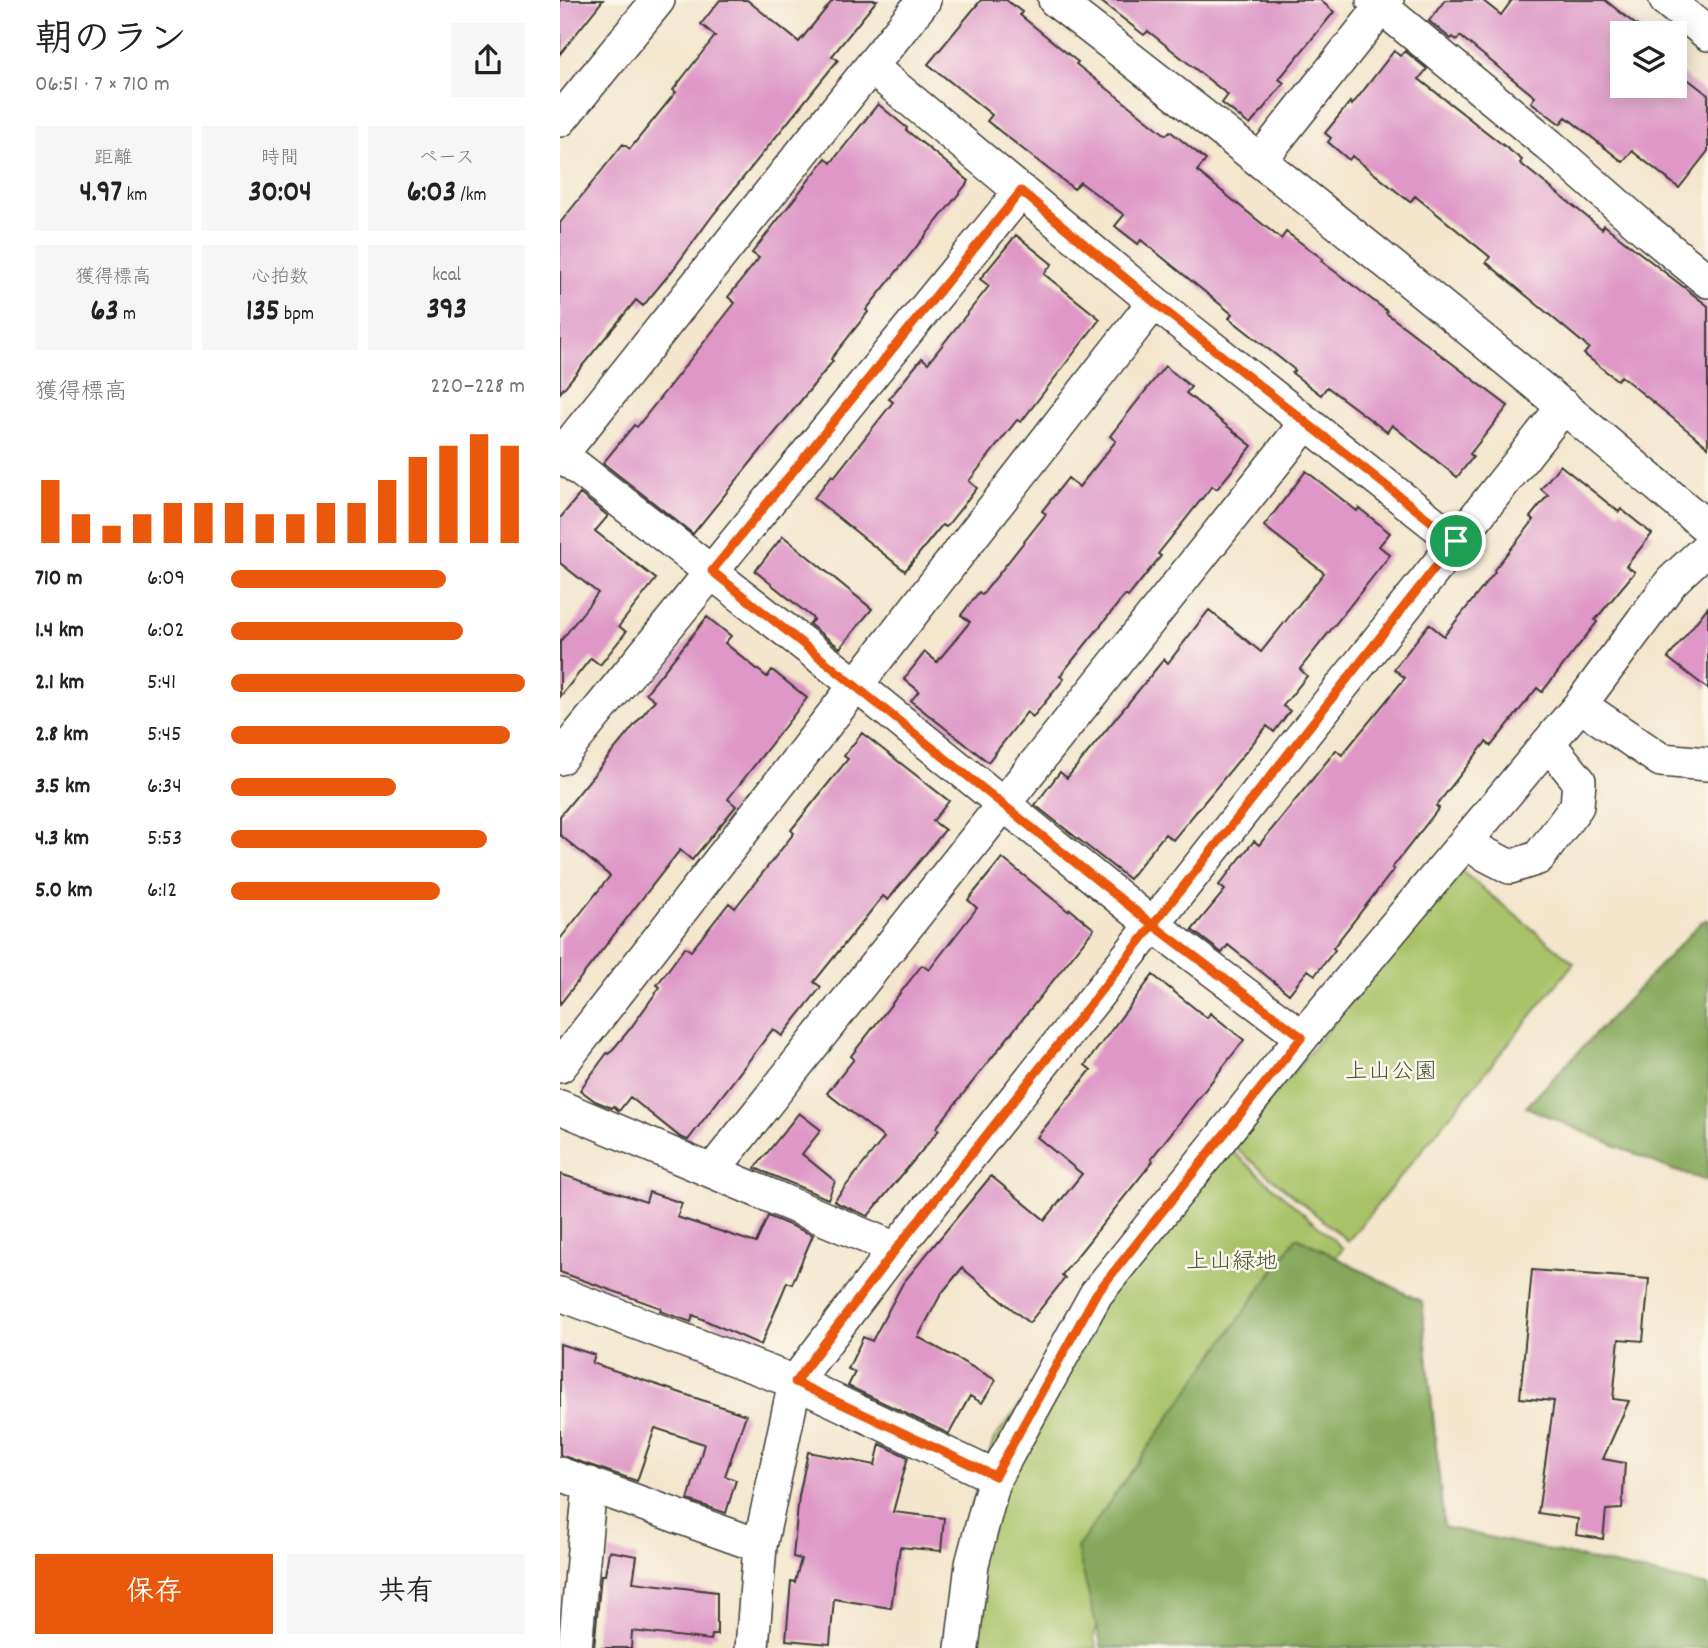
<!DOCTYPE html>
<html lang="ja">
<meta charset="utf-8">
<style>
body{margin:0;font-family:Dekko,"Klee One",sans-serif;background:#f6f6f6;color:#222;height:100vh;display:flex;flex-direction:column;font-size:26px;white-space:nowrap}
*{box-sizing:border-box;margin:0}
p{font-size:23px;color:#767676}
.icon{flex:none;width:38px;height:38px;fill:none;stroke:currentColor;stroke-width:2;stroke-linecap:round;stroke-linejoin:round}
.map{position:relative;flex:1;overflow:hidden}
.details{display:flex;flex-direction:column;background:#fff;width:560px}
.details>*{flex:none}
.buttons{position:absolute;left:1050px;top:21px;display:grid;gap:14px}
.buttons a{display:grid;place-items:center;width:77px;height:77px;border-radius:0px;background:#fff;box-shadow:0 4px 18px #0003;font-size:35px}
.pin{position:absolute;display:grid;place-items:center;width:60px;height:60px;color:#fff;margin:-30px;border:4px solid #fff;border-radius:50%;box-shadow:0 2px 7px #0007}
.round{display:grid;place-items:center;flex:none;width:74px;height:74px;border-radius:0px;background:#f6f6f6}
.overview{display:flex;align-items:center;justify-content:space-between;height:119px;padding:0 35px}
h1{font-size:38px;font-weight:800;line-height:52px}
.stats{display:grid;grid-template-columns:repeat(3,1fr);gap:10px;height:119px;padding:7px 35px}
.stats div{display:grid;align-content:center;border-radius:0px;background:#f6f6f6;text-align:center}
.stats b{font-size:30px;font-weight:800}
.stats small{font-size:19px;font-weight:400}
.stats p{font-size:19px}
.chart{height:196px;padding:14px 35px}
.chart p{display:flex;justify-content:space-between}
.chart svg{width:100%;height:126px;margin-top:7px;stroke:#ea580c;stroke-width:6}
.action{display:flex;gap:14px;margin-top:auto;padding:14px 35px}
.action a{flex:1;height:80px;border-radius:0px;background:#ea580c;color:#fff;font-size:28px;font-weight:800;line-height:80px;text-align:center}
.action a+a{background:#f6f6f6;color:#222}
ul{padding:0 35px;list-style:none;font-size:23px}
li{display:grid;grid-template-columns:112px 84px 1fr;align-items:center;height:52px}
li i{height:18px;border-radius:9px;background:#ea580c}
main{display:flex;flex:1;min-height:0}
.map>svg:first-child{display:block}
.green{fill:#a9c268;stroke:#626f42;stroke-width:2}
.forest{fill:#86a85c;stroke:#51623c;stroke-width:2}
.building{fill:#de97c6}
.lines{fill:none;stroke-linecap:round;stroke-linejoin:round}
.minor-casing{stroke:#3c3a36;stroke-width:36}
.minor{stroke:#fff;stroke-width:33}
.route-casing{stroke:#fff;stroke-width:14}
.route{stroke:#ea580c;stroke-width:9}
.labels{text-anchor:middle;stroke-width:5;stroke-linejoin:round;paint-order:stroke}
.park-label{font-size:23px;fill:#4d5637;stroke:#fbf7ec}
</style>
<main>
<section class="details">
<div class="overview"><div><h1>朝のラン</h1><p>06:51 · 7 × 710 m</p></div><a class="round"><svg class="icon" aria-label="share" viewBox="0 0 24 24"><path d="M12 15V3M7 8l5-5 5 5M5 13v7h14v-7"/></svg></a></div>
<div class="stats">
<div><p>距離</p><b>4.97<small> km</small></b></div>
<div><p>時間</p><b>30:04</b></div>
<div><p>ペース</p><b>6:03<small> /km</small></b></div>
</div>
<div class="stats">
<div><p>獲得標高</p><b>63<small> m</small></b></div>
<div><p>心拍数</p><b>135<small> bpm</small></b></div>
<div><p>kcal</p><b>393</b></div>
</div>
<div class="chart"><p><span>獲得標高</span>220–228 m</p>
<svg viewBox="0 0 160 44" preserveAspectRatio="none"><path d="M5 44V22M15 44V34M25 44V38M35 44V34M45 44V30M55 44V30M65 44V30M75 44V34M85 44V34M95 44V30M105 44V30M115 44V22M125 44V14M135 44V10M145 44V6M155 44V10"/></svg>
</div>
<ul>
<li><b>710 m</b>6:09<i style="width:73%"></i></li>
<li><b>1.4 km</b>6:02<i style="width:79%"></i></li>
<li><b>2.1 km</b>5:41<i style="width:100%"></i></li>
<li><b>2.8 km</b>5:45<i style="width:95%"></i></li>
<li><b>3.5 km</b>6:34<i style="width:56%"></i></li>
<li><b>4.3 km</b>5:53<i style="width:87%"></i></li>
<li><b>5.0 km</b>6:12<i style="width:71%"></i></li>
</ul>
<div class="action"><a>保存</a><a>共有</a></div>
</section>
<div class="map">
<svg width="1148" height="1648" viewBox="0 0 1148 1648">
<rect width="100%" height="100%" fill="#fbf7ec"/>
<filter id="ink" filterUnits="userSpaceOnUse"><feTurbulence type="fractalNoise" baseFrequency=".0143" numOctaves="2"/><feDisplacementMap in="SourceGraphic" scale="14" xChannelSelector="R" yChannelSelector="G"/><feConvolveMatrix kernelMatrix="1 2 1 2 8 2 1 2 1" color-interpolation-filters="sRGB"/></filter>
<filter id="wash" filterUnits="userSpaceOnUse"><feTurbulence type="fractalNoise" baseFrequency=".00686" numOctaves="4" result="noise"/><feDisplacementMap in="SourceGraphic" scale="28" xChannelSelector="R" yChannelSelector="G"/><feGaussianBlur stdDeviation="1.57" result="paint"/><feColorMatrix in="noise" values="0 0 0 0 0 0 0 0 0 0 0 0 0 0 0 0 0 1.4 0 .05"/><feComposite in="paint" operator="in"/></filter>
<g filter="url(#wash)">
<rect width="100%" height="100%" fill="#f3e6cc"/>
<path class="green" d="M 899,869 L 1014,963 L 788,1241 L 673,1146 Z
M 664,1144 L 783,1248 L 552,1521 L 534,1639 L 537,1648 L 386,1648 L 389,1613 L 405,1525 L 434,1439 Z"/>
<path class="forest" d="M 1148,919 L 1148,1181 L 1112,1170 L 966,1107 L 1141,922 Z
M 737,1237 L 862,1302 L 884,1527 L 1148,1586 L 1148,1648 L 542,1648 L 517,1548 Z"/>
<g id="blocks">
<path class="building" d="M 0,0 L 43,0 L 0,54 Z
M 160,0 L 187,0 L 239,42 L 273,0 L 317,0 L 272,56 L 278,60 L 153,215 L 112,271 L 83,306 L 76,300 L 0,393 L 0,223 L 63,144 L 70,149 L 116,92 L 113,90 L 155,36 L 141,24 Z
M 421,0 L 446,0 L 462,12 L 460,15 L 518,62 L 516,64 L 606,135 L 610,131 L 646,160 L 637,171 L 721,239 L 726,232 L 763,259 L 761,261 L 827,311 L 826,313 L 948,406 L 910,454 L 913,457 L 897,477 L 832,425 L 827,432 L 767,387 L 761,395 L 732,373 L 735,370 L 669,318 L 672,314 L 581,240 L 578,244 L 555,226 L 564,215 L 520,182 L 514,189 L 427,121 L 432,115 L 368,64 Z
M 539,0 L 760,0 L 774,12 L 719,79 L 724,83 L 690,125 L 662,103 L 668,95 L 588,31 L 584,35 Z
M 885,0 L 922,0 L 941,15 L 952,0 L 1045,0 L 1086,33 L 1062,33 L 1062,86 L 1115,86 L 1115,69 L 1148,95 L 1148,151 L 1119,188 L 1072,151 L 1063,162 L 1006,117 L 1000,124 L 971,102 L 975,97 L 900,36 L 897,40 L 893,37 L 891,39 L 869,21 Z
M 834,51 L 840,56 L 845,51 L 867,69 L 859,79 L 962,160 L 960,163 L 1042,229 L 1044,225 L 1148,306 L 1148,447 L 1061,376 L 1057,380 L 1024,354 L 1029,348 L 926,262 L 930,257 L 855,196 L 850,202 L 792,156 L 789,160 L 768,142 L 771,138 L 765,133 L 790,102 L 792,105 Z
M 318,104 L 347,128 L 346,130 L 409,181 L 306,310 L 308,312 L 271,359 L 273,361 L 133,534 L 43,463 L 74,425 L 77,427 L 175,303 L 168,297 L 199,258 L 192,253 L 266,158 L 271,163 Z
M 456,235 L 492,264 L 484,274 L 540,319 L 461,422 L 457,420 L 409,481 L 417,488 L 386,527 L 382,525 L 345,571 L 254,498 L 272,475 L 274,477 L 333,402 L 329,399 L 362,358 L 368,363 L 429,286 L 420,279 Z
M 605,366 L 631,387 L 626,393 L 692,446 L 657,489 L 652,486 L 598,554 L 601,556 L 580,582 L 568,597 L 565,595 L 500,676 L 504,679 L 473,717 L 467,712 L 428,762 L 351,701 L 359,691 L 344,679 L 365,652 L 377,662 L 410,622 L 401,615 L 419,592 L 422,595 L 486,514 L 482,511 L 508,478 L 519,487 L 556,441 L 550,436 Z
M 1000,465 L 1059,512 L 1061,509 L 1092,534 L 1066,566 L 1075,572 L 1035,620 L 1037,622 L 982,692 L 977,688 L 931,746 L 926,742 L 876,806 L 879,808 L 832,868 L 834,869 L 773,948 L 775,950 L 755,975 L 748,970 L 729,994 L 668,945 L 662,953 L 632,930 L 665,890 L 659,885 L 694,841 L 699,845 L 776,750 L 782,755 L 845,678 L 834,669 L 869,624 L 884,636 L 935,572 L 934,570 L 974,520 L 970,517 L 988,495 L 981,489 Z
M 746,471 L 797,511 L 799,508 L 830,533 L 819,546 L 830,555 L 740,669 L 747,676 L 723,706 L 730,711 L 714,732 L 707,726 L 613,840 L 605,834 L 569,879 L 475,805 L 500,772 L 507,778 L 604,659 L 608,663 L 649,610 L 701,652 L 764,573 L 704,526 Z
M 20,494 L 48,516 L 35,531 L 96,579 L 59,626 L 66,632 L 40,665 L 31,658 L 0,697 L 0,642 L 38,593 L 0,563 L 0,518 Z
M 223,536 L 312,609 L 280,648 L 249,624 L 254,619 L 195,571 Z
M 1148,607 L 1148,689 L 1108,658 Z
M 147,617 L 171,636 L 165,643 L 207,677 L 212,670 L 247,698 L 168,799 L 176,806 L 151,837 L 132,860 L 120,850 L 0,1004 L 0,939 L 50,876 L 0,835 L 0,816 L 95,700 L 86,693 Z
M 302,733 L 389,801 L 373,821 L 385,830 L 328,900 L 323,896 L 254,982 L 261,987 L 222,1036 L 213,1029 L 128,1140 L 120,1137 L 70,1097 L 59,1111 L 53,1106 L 52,1108 L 35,1101 L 20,1090 L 47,1053 L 49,1054 L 70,1029 L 100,987 L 97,985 L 125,947 L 131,951 L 169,903 L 175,908 L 234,833 L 231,830 L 288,759 L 284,756 Z
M 442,858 L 508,911 L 510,909 L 534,929 L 376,1128 L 379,1130 L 308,1216 L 277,1203 L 274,1201 L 324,1138 L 267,1093 L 294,1059 L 291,1056 L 362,965 L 369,970 L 417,908 L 408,900 Z
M 593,975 L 647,1018 L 650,1013 L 684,1040 L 591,1159 L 593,1161 L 502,1275 L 505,1278 L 469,1323 L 402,1268 L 381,1294 L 358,1337 L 436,1380 L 422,1403 L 410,1396 L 389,1434 L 288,1386 L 295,1372 L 288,1369 L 303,1337 L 312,1341 L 343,1283 L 431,1176 L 485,1220 L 522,1174 L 477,1137 L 531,1070 L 525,1065 Z
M 239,1113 L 261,1130 L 242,1154 L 275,1181 L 268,1199 L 195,1168 Z
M 0,1174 L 86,1202 L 89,1192 L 122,1203 L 117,1217 L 196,1243 L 208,1216 L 253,1235 L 232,1284 L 227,1282 L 201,1345 L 133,1315 L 131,1322 L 100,1311 L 101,1308 L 0,1272 Z
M 972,1270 L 1089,1279 L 1083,1341 L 1059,1339 L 1053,1399 L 1069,1401 L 1043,1459 L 1065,1463 L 1062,1509 L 1046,1510 L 1043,1539 L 1016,1535 L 1018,1519 L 978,1513 L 994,1401 L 960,1398 Z
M 0,1344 L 35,1355 L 32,1363 L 186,1415 L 165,1476 L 176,1480 L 166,1513 L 128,1500 L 144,1444 L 95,1428 L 77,1481 L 0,1455 Z
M 320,1444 L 348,1457 L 333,1512 L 384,1518 L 381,1551 L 340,1547 L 331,1608 L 274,1599 L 270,1644 L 226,1640 L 231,1581 L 235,1582 L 241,1559 L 233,1557 L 239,1496 L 248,1452 L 315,1465 Z
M 49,1551 L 77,1556 L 73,1582 L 157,1592 L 157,1635 L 152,1635 L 151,1640 L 72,1631 L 71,1648 L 34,1648 L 41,1575 L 45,1575 Z"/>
</g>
</g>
<g filter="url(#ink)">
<use href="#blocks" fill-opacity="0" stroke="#3c3a36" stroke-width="2"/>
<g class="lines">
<defs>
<path id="minor" d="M 495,0 C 717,172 935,347 1148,528
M 813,0 L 989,145 L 1087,231 L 1148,281
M 1106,0 L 1148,34
M 311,67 L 594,302 L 896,541
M 0,120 L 98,0
M 701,159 L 827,0
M 0,454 L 296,685 L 593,925 L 742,1037
M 0,456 L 364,0
M 1020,705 L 1101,760 L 1148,764
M 0,758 L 461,191
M 908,839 L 921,852 L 950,867 L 978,858 L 1017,806 L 1019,781 L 988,743
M 0,1066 L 594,302
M 0,1107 L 336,1249
M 153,1170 L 746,423
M 0,1294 L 235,1382 L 435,1477
M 0,1474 L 200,1546
M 15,1648 L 30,1484
M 192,1648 L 200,1546 L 235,1382 L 336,1249 L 1004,406
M 402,1648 L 412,1564 L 435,1477 L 536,1294 L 742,1037 L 1020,705 L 1112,581 L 1148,547"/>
</defs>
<use href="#minor" class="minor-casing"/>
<use href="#minor" class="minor"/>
</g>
</g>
<g class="lines" filter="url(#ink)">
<defs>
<path id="route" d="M 896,541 L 594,302 L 461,191 L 152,571 L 593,925 L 336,1249 L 235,1382 L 435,1476 L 536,1294 L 742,1037 L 593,925 L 896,541"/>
</defs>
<use href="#route" class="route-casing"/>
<use href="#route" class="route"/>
</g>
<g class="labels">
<g class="park-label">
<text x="831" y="1078">上山公園</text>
<text x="672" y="1268">上山緑地</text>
</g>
</g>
</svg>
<div class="buttons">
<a><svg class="icon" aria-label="layers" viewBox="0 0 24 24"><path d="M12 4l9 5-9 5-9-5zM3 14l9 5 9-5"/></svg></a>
</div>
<div class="pin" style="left:896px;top:541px;background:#1e9e55"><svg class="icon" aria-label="arrive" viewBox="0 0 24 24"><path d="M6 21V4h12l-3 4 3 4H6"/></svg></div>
</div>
</main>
